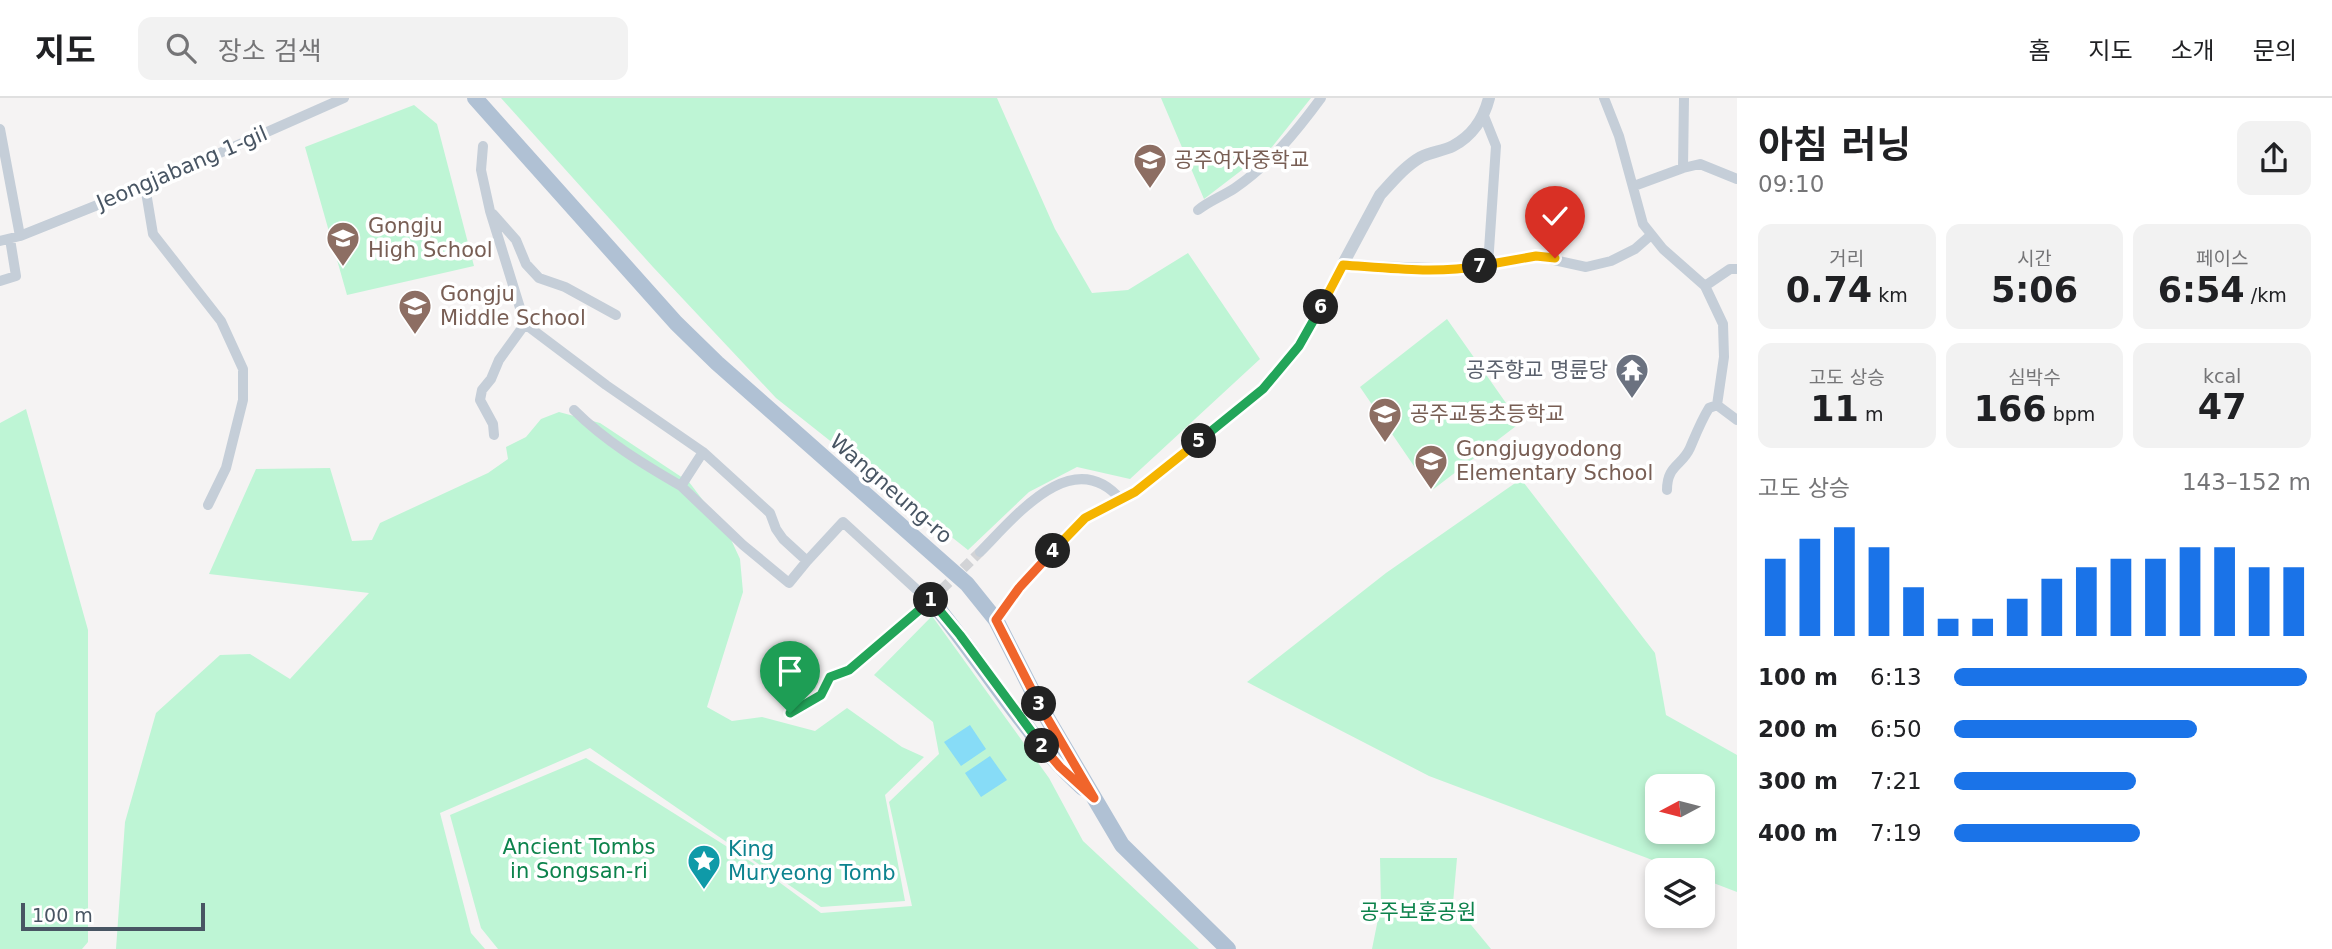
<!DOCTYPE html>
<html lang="ko">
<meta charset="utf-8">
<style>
body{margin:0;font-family:"DejaVu Sans","Noto Sans KR",sans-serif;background:#f2f2f2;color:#202124;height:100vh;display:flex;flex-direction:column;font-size:26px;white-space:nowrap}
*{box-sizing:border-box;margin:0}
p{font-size:23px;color:#757577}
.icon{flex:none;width:38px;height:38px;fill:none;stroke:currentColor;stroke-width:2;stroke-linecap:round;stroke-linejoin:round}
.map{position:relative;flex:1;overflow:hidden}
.panel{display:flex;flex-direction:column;background:#fff;width:595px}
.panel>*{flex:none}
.needle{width:46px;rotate:263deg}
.fabs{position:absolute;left:1645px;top:676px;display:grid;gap:14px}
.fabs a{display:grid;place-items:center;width:70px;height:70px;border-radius:14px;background:#fff;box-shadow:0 4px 10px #0003;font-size:35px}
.scale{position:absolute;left:21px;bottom:18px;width:184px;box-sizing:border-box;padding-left:7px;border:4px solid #485563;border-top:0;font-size:19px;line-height:24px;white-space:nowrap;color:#485563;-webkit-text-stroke:5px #fff;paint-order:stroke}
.pin{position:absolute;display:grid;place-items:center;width:60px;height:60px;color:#fff;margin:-72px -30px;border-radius:50% 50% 50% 0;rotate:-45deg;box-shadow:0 0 7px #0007}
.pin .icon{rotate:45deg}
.km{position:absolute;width:35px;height:35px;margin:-18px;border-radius:50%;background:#222;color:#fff;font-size:19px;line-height:35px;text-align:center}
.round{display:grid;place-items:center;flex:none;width:74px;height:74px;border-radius:14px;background:#f2f2f2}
.overview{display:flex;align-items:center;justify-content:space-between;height:119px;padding:0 21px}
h1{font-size:38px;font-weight:700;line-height:52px}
.stats{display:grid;grid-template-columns:repeat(3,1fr);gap:10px;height:119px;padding:7px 21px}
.stats div{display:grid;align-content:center;border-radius:14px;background:#f2f2f2;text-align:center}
.stats b{font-size:35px;font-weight:700}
.stats small{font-size:19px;font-weight:400}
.stats p{font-size:19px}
.chart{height:196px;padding:14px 21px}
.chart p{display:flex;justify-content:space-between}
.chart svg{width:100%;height:126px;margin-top:7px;stroke:#1a73e8;stroke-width:6}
ul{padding:0 21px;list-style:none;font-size:23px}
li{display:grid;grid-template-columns:112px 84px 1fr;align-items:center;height:52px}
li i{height:18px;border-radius:9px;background:#1a73e8}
header{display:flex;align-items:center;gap:42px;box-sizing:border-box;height:98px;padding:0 35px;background:#fff;border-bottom:2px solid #e0e0e0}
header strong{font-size:33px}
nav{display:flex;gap:38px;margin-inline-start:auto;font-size:24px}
.search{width:490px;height:63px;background:#f2f2f2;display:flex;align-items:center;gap:18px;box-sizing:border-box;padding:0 24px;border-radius:14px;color:#757577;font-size:26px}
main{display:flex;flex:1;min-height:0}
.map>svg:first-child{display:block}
.green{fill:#bef5d5;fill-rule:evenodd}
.water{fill:#87dcf7}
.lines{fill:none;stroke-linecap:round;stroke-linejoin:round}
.minor-tunnel{stroke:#d2d3d6;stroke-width:10;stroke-dasharray:10 5;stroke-linecap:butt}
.minor{stroke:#c5ced8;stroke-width:10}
.tertiary{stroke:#c5ced8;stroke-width:12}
.primary{stroke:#b0c1d4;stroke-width:16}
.split-1-casing{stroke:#fff;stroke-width:14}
.split-2-casing{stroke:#fff;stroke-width:14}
.split-3-casing{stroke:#fff;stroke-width:14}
.split-4-casing{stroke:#fff;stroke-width:14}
.split-5-casing{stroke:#fff;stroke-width:14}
.split-6-casing{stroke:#fff;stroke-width:14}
.split-7-casing{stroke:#fff;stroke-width:14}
.split-8-casing{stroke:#fff;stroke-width:14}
.split-1{stroke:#22a559;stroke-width:9}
.split-2{stroke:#22a559;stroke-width:9}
.split-3{stroke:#f0652b;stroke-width:9}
.split-4{stroke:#f0652b;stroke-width:9}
.split-5{stroke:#f5b400;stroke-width:9}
.split-6{stroke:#22a559;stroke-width:9}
.split-7{stroke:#f5b400;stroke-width:9}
.split-8{stroke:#f5b400;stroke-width:9}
.labels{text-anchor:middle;stroke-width:7;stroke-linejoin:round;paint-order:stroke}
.education-label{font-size:21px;fill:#785e54;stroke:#fff;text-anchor:start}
.street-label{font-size:21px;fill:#485563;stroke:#fff}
.worship-label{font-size:21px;fill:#5b616d;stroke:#fff;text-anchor:end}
.park-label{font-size:21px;fill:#0d834c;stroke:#fff}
.culture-label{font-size:21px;fill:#0d838f;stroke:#fff;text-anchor:start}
</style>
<header>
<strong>지도</strong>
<div class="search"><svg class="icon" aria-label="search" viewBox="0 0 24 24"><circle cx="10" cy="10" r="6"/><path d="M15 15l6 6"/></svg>장소 검색</div>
<nav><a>홈</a><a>지도</a><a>소개</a><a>문의</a></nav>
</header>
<main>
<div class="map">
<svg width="1737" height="851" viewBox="0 0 1737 851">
<rect width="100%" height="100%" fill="#f5f3f3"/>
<path class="green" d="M 501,0 L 997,0 L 1055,131 L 1092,195 L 1128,192 L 1188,155 L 1260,261 L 1130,381 L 1077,369 L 1029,394 L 968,452 L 776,300 L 653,169 Z
M 1161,0 L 1311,0 L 1272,49 L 1204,101 Z
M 414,7 L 437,26 L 474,168 L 347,197 L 305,49 Z
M 1447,221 L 1520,325 L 1431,393 L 1360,289 Z
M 26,311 L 88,532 L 88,844 L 82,851 L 0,851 L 0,325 Z
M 559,314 L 600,325 L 689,384 L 728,435 L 740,461 L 743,494 L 707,609 L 732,623 L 762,619 L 815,633 L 847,610 L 902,649 L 924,659 L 885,697 L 905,803 L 821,809 L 590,650 L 440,715 L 471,835 L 485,851 L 116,851 L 125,724 L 156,615 L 220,557 L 250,556 L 290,581 L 369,495 L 209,476 L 256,371 L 330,370 L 352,443 L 372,442 L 380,425 L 488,375 L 508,361 L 506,349 L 526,339 L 541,321 Z
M 1521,381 L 1655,555 L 1666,617 L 1737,657 L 1737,794 L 1703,781 L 1703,772 L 1679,772 L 1429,678 L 1247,584 L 1386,475 ZM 1657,688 L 1703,688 L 1703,733 L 1657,733 Z
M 932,518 L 1049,680 L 1083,743 L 1199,851 L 498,851 L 481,830 L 450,717 L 586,660 L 753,765 L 821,815 L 912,808 L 889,704 L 939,656 L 933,624 L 874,577 Z
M 1380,760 L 1457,760 L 1453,805 L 1491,851 L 1372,851 L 1381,806 Z"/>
<path class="water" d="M 970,627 L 986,651 L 961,668 L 944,644 Z
M 990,658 L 1007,682 L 981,699 L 965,675 Z"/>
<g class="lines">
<path class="minor-tunnel" d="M 931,502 L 980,454"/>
<path class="minor" d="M 1604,0 L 1619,38 L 1643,126 L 1663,151 L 1705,188 L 1723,226 L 1724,259 L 1717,307 L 1737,322
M 1484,18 L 1496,48 L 1488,167
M 0,31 L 20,138
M 483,48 L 481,72 L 490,113 L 525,226 L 606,287 L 703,354 L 770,415 L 776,431 L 783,441 L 807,463 L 843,424 L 916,491 L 931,502 L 849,572 L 830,579 L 821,597 L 790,615
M 1683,70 L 1684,0
M 145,88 L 153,136 L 221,223 L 243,271 L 243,302 L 226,370 L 208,407
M 1634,88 L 1683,70 L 1700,66 L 1737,81
M 1198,112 C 1209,103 1223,98 1235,90 C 1270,66 1296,34 1321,0
M 493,116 L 516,142 L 526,166 L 539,180 L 565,189 L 616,217
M 0,143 L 20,138 L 145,88 L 344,0
M 1343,167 L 1464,171 L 1536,158 L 1586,169 L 1611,163 L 1635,151 L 1651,137
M 0,183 L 16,178 L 10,141
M 1705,188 L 1730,171 L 1737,171
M 574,312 C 605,343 643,366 681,388
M 494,337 L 493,326 L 480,302 L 482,292 L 491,281 L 499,262 L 525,226
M 703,354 L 681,388 L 743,447 L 789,485 L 807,463
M 1667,392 C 1667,367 1682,368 1690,350 C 1696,336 1701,323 1709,310 L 1717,307
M 980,454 C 1015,419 1073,345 1121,402"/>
<path class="tertiary" d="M 996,522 L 1019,490 L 1085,420 L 1135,394 L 1263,291 L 1299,248 L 1380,97 C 1392,84 1405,68 1421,59 C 1431,54 1443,53 1453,48 C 1472,38 1484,20 1489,0"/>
<path class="primary" d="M 475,0 L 676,225 L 717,265 L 967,486 L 996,522 L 1040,608 L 1122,747 L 1228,851
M 931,502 C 982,563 1024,637 1083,690"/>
</g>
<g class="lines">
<defs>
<path id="split-1" d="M 790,615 L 821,597 L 830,579 L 849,572 L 931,502"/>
<path id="split-2" d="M 931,502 L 960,537 L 1042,648"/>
<path id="split-3" d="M 1039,606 L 1094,700 L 1060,669 L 1042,648"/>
<path id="split-4" d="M 1039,606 L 996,522 L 1019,490 L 1053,453"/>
<path id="split-5" d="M 1053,453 L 1085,420 L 1135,394 L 1199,343"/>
<path id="split-6" d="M 1199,343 L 1263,291 L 1299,248 L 1321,209"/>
<path id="split-7" d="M 1321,209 L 1343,167 C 1387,170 1436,176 1480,168"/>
<path id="split-8" d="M 1480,168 L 1536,158 L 1555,160"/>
</defs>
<use href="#split-1" class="split-1-casing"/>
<use href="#split-2" class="split-2-casing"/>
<use href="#split-3" class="split-3-casing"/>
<use href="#split-4" class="split-4-casing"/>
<use href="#split-5" class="split-5-casing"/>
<use href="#split-6" class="split-6-casing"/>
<use href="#split-7" class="split-7-casing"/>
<use href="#split-8" class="split-8-casing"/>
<use href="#split-1" class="split-1"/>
<use href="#split-2" class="split-2"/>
<use href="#split-3" class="split-3"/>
<use href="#split-4" class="split-4"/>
<use href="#split-5" class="split-5"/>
<use href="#split-6" class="split-6"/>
<use href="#split-7" class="split-7"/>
<use href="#split-8" class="split-8"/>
</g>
<defs>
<symbol id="school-pin" viewBox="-11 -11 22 30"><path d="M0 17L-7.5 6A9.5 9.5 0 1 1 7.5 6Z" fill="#8d6e63" stroke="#fff"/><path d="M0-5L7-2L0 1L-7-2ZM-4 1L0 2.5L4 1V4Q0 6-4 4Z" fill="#fff"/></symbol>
<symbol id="temple-pin" viewBox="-11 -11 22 30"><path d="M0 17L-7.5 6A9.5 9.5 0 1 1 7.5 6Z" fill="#6b7280" stroke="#fff"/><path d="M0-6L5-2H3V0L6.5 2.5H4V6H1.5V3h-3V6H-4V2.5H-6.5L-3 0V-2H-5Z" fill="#fff"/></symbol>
<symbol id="sight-pin" viewBox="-11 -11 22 30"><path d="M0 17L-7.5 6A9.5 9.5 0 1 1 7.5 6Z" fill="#0f9aa8" stroke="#fff"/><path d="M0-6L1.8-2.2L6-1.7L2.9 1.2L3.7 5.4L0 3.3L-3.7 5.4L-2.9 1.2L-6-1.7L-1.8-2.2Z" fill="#fff"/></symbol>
</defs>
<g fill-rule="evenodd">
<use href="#school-pin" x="1131" y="43" width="38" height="52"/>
<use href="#school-pin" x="324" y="121" width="38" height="52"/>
<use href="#school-pin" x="396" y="189" width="38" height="52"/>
<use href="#temple-pin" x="1613" y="253" width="38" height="52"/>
<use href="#school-pin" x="1366" y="297" width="38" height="52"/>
<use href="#school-pin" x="1412" y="344" width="38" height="52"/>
<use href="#sight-pin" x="685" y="744" width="38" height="52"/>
</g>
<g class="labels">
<g class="education-label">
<text x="1174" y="69">공주여자중학교</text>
<text x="368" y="135">Gongju<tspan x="368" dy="24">High School</tspan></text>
<text x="440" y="203">Gongju<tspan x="440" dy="24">Middle School</tspan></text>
<text x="1410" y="323">공주교동초등학교</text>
<text x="1456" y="358">Gongjugyodong<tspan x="1456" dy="24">Elementary School</tspan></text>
</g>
<g class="street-label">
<text transform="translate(182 70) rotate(-23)" y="7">Jeongjabang 1-gil</text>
<text transform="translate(891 391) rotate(41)" y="7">Wangneung-ro</text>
</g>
<g class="worship-label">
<text x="1608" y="279">공주향교 명륜당</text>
</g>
<g class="park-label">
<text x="579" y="756">Ancient Tombs<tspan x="579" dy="24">in Songsan-ri</tspan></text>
<text x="1418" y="821">공주보훈공원</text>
</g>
<g class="culture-label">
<text x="728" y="758">King<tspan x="728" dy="24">Muryeong Tomb</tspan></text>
</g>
</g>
</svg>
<div class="fabs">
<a><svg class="needle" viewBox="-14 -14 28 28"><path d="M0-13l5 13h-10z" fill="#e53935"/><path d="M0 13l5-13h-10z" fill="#757577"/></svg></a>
<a><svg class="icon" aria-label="layers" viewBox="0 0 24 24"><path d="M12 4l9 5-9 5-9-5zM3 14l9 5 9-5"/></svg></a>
</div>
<div class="scale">100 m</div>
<div class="pin" style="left:790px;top:615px;background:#1e9e55"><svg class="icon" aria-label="arrive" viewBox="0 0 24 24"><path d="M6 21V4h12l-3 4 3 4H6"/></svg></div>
<div class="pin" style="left:1555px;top:160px;background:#d93025"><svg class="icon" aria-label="check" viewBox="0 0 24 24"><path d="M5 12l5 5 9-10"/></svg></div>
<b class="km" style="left:931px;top:502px">1</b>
<b class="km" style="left:1042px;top:648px">2</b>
<b class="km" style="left:1039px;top:606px">3</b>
<b class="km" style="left:1053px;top:453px">4</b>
<b class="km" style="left:1199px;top:343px">5</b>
<b class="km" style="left:1321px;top:209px">6</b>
<b class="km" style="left:1480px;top:168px">7</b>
</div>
<section class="panel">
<div class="overview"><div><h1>아침 러닝</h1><p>09:10</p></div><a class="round"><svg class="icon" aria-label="share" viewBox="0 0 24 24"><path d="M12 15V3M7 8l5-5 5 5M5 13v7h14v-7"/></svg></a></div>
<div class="stats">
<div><p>거리</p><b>0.74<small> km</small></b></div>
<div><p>시간</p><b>5:06</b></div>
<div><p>페이스</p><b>6:54<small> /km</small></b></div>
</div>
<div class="stats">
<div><p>고도 상승</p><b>11<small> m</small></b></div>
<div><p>심박수</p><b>166<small> bpm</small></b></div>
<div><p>kcal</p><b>47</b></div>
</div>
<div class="chart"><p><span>고도 상승</span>143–152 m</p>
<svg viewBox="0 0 160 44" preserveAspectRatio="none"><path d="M5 44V17M15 44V10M25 44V6M35 44V13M45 44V27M55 44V38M65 44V38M75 44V31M85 44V24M95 44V20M105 44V17M115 44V17M125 44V13M135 44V13M145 44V20M155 44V20"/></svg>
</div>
<ul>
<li><b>100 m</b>6:13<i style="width:99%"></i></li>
<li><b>200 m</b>6:50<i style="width:68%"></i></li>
<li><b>300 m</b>7:21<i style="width:51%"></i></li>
<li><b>400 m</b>7:19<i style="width:52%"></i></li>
</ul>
</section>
</main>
